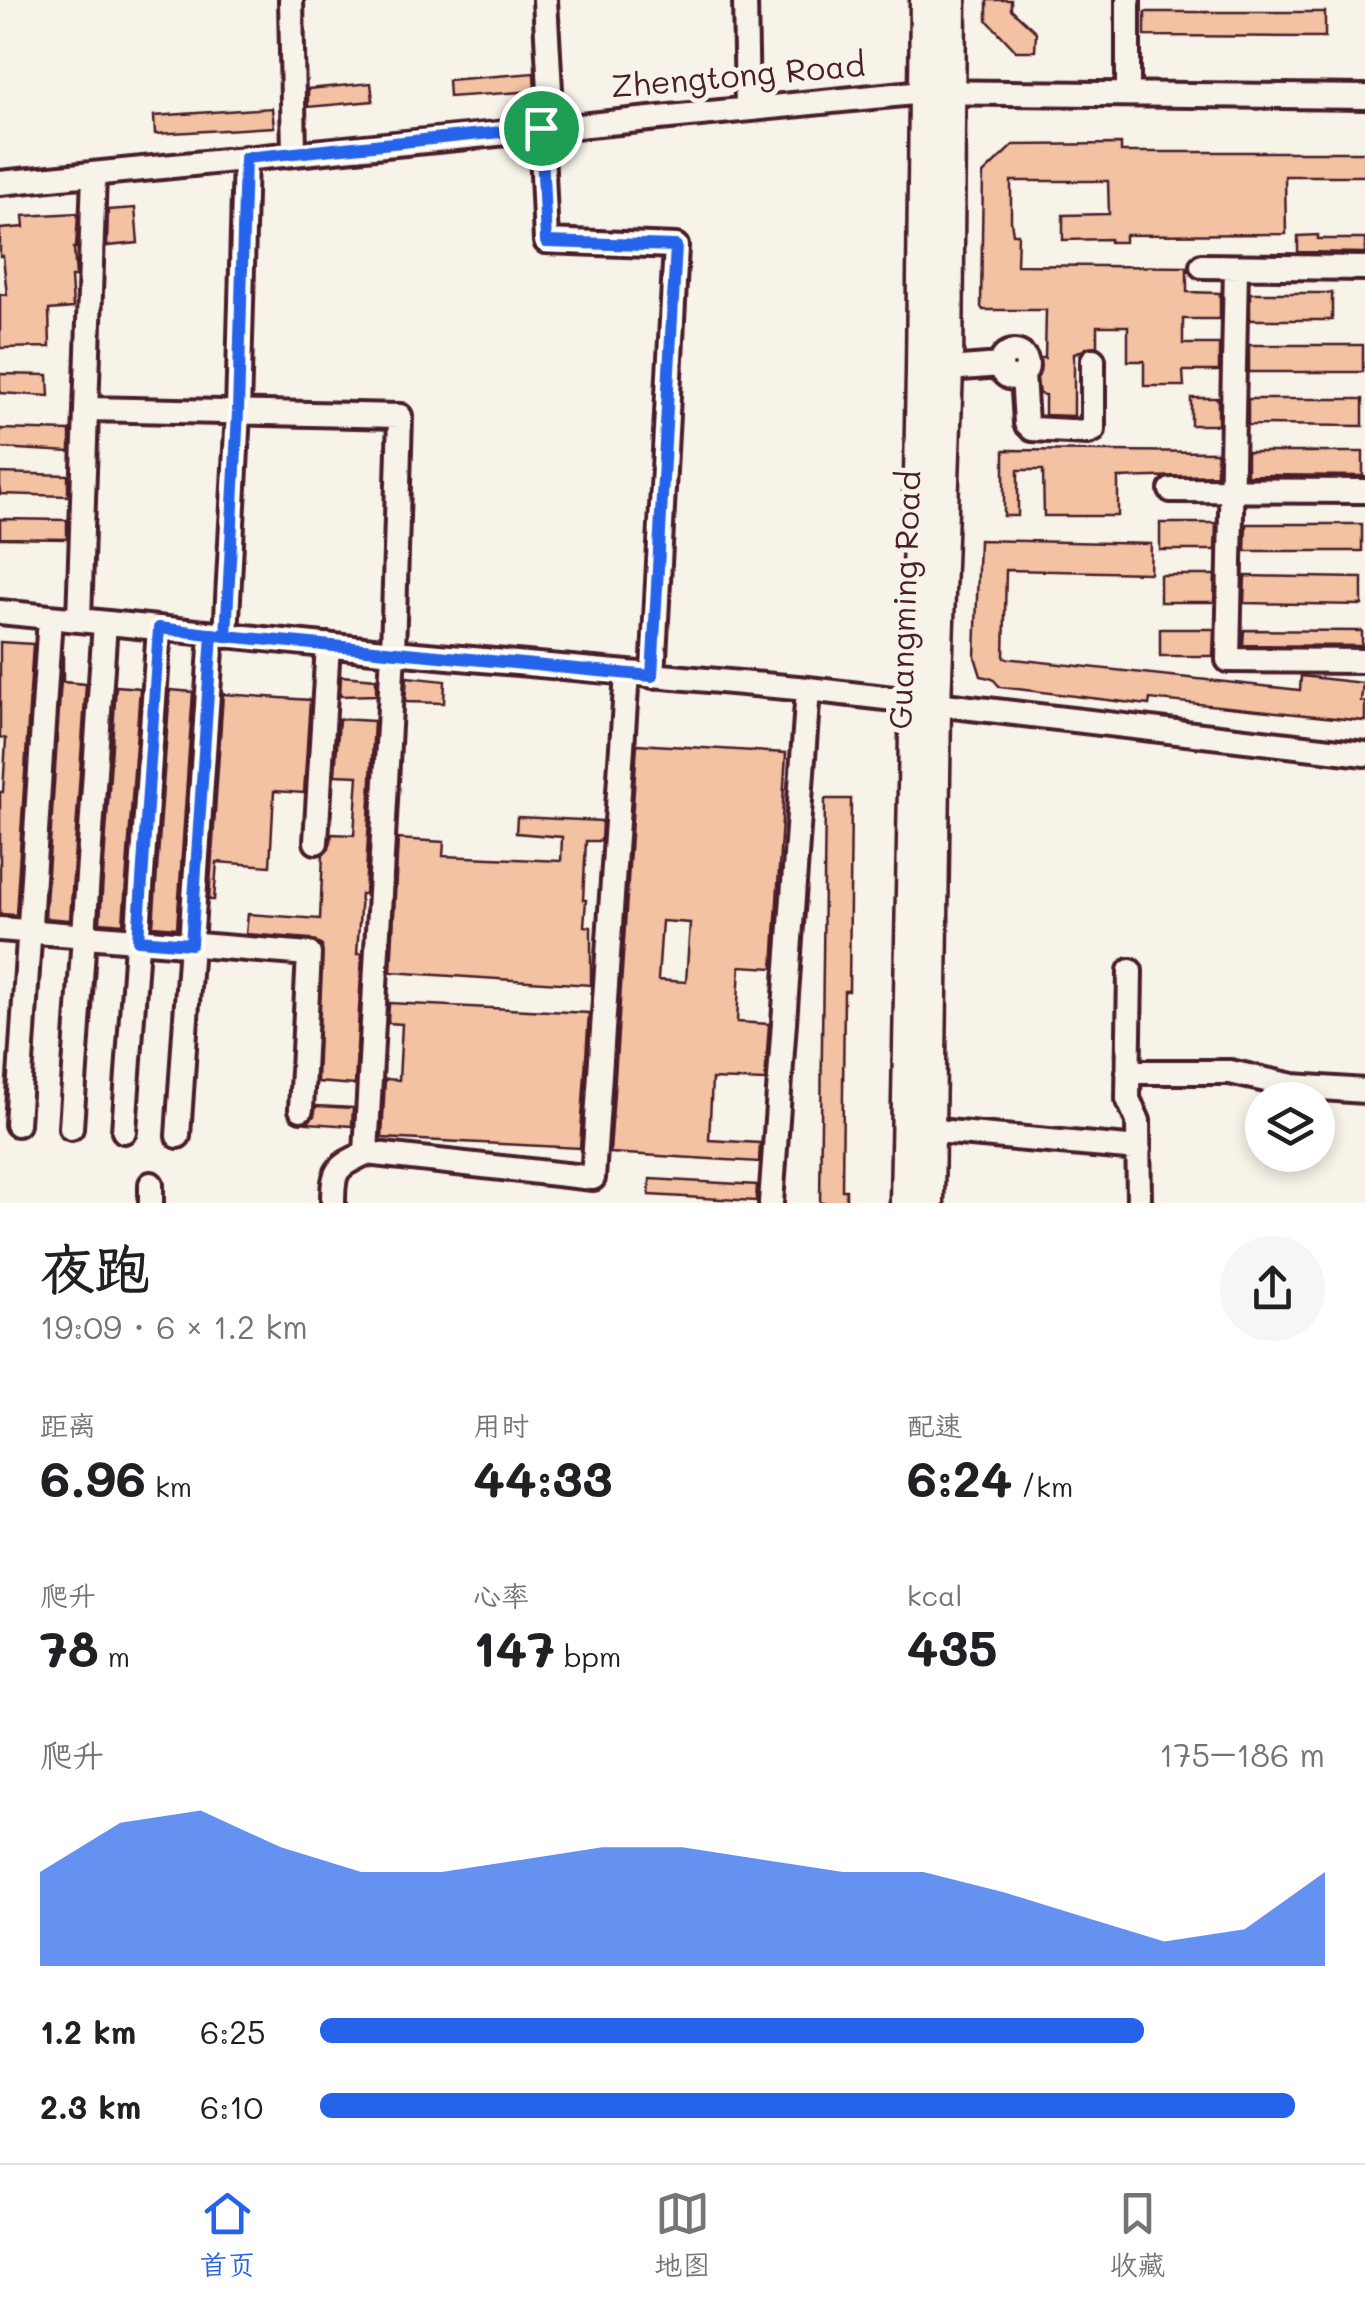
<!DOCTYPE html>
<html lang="zh">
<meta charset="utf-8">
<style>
body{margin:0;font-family:Mali,"LXGW WenKai TC",sans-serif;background:#f6f6f6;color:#202124;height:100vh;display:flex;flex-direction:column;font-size:38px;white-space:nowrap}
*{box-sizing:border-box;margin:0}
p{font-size:32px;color:#757577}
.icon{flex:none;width:55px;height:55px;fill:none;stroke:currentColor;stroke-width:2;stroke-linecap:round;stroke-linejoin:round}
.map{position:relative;height:1203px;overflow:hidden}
.side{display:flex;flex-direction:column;background:#fff;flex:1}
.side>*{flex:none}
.buttons{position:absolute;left:1245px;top:1082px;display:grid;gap:20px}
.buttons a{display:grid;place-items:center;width:90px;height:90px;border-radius:50%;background:#fff;box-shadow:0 5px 15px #0003;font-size:50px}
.pin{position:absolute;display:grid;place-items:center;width:85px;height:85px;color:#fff;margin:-42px;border:5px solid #fff;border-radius:50%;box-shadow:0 2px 10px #0007}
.round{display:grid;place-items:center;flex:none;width:105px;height:105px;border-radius:52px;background:#f6f6f6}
.head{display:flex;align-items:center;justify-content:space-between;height:170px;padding:0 40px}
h1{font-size:55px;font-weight:700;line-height:75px}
.figures{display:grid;grid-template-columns:repeat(3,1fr);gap:15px;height:170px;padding:10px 40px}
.figures div{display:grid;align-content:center}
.figures b{font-size:50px;font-weight:700}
.figures small{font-size:28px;font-weight:400}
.figures p{font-size:28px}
.chart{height:280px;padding:20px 40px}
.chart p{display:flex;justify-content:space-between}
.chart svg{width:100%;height:180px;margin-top:10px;fill:#2563eb;opacity:.7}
ul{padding:0 40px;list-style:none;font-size:32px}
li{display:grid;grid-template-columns:160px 120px 1fr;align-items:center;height:75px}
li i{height:25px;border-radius:12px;background:#2563eb}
.tabs{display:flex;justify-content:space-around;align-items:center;height:140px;border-top:2px solid #e0e0e0;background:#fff;font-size:28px;color:#757577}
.tabs a{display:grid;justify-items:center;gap:5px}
.tabs .on{color:#2563eb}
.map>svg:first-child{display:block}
.building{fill:#f2c2a2;stroke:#4a1f2b;stroke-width:2.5;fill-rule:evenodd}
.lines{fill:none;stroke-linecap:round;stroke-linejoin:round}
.minor-casing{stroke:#4a1f2b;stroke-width:30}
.major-casing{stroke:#4a1f2b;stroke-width:35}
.minor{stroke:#f7f3e8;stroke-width:22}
.major{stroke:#f7f3e8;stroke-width:28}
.route-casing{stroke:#fff;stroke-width:20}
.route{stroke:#2563eb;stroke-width:12}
.labels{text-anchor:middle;stroke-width:10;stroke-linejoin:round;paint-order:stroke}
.street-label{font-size:32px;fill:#4a1f2b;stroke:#f7f3e8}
</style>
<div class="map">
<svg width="1365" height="1203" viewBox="0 0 1365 1203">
<rect width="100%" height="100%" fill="#f7f3e8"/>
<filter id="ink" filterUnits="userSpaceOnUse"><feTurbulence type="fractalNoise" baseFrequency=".01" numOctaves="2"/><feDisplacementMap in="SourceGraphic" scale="20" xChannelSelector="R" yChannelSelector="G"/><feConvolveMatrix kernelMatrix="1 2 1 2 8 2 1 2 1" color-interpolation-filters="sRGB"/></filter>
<g filter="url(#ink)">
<path class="building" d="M 987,0 L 1011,0 L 1011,9 L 1036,32 L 1035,51 L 1016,51 L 987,20 Z
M 1145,12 L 1325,12 L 1325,37 L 1145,36 Z
M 534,73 L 535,91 L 449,97 L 448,80 Z
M 371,83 L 373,101 L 308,107 L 308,89 Z
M 272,108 L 274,127 L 155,134 L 154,116 Z
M 1121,144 L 1121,152 L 1365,152 L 1365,176 L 1285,176 L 1286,234 L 1125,235 L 1125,242 L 1110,242 L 1110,239 L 1063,240 L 1063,215 L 1109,214 L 1108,181 L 1011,181 L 1011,221 L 1013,234 L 1018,234 L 1017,265 L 1187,267 L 1187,292 L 1220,293 L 1220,319 L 1183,319 L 1183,344 L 1219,344 L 1219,371 L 1183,371 L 1184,386 L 1144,386 L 1144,361 L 1128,361 L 1128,326 L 1097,326 L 1097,346 L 1074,353 L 1074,416 L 1045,415 L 1045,395 L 1039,394 L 1035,367 L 1037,358 L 1045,358 L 1046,310 L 983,310 L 981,307 L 983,174 L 1013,145 Z
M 135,208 L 138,243 L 107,246 L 108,210 Z
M 78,213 L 76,248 L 74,248 L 76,277 L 71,277 L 73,308 L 49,310 L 50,347 L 0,348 L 0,294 L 7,295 L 3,256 L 0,256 L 0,229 L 24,227 L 23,216 Z
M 1318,235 L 1318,239 L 1365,239 L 1365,253 L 1298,252 L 1298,236 Z
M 1250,293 L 1332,293 L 1332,320 L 1250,320 Z
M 1249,345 L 1363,345 L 1363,372 L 1249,372 Z
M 0,374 L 48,375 L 49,396 L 0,393 Z
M 1191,398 L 1218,398 L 1218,425 L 1191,425 Z
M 1248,399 L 1363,399 L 1363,426 L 1248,425 Z
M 0,429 L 70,431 L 70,452 L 0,448 Z
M 1004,450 L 1217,452 L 1217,475 L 1118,478 L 1118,516 L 1044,516 L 1043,470 L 1018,470 L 1018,516 L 1004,516 Z
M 1247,452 L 1363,452 L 1363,476 L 1247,475 Z
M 0,473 L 68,475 L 68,496 L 0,494 Z
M 0,519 L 67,520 L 67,539 L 0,538 Z
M 1160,523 L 1216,523 L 1215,550 L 1160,550 Z
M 1246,524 L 1362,524 L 1362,551 L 1245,551 Z
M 979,540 L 1151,544 L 1150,573 L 1006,570 L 1004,658 L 1300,690 L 1301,676 L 1363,683 L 1361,701 L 1365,702 L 1365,721 L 1150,699 L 1149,705 L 1000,687 L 993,679 L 981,676 L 975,657 Z
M 1160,575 L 1215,575 L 1214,602 L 1160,602 Z
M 1245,576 L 1362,578 L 1362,605 L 1244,603 Z
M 1160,629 L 1214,629 L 1213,656 L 1160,656 Z
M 1244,630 L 1362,631 L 1362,646 L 1243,645 Z
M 0,642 L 33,644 L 16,915 L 0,914 L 0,792 L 3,792 L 6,739 L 0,737 Z
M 63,650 L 63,682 L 86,684 L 70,920 L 45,918 Z
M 341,676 L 376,679 L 376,695 L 340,696 Z
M 407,677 L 445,681 L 444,703 L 405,702 Z
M 116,686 L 140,688 L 123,924 L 100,922 Z
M 170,690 L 193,692 L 177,928 L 153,926 Z
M 223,694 L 310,700 L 304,793 L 274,791 L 270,866 L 217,862 L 214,900 L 209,900 Z
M 339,719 L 374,721 L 365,894 L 361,894 L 357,954 L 362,954 L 355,1085 L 317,1082 L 322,946 L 310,939 L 246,934 L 248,914 L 320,919 L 323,855 L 329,849 L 332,834 L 354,835 L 358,776 L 335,775 Z
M 637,744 L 786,753 L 773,968 L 740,966 L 737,1022 L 769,1024 L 765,1081 L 712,1079 L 709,1140 L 760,1143 L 759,1162 L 610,1153 ZM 662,921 L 690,923 L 686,982 L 658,980 Z
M 825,799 L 851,799 L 849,991 L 844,991 L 842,1190 L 846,1190 L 846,1203 L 820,1203 Z
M 517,817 L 602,821 L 601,841 L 586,841 L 583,900 L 586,900 L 584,926 L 591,927 L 591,985 L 391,972 L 398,839 L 444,842 L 443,856 L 561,861 L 562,837 L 516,833 Z
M 389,1003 L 589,1013 L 580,1148 L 382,1138 L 385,1079 L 399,1080 L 402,1024 L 388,1023 Z
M 316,1106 L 353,1108 L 352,1126 L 307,1123 L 314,1116 Z
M 650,1179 L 757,1185 L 756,1201 L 649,1195 Z"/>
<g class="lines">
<defs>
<path id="minor" d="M 291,0 L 294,153
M 545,0 L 552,126
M 745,0 L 747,107
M 1128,0 L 1128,92
M 541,128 L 546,241 L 676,246 L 653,676
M 0,183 L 924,92 L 1365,97
M 1202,266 L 1365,268
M 1236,267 L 1228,660 L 1365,661
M1001 365a13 13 0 1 1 26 0a13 13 0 1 1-26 0Z
M 948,369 L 1001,365
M 1023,375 L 1026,423 L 1032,429 L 1088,432 L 1093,430 L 1093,360
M 88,409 L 400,416 L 393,652 L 366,1153 L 593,1178 L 627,673
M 1171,490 L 1365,491
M 0,612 L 393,652 L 808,689 L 1365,754
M 79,619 L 94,174
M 226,636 L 238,412 L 245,158
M 316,842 L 328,645
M 0,929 L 309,954 L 301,1109
M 1130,971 L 1128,1099 L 1138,1121 L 1139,1203
M 1128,1072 L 1230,1072 L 1293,1086 L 1365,1091
M 17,1124 L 50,617
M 71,1128 L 105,623
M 914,1129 L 1139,1149
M 124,1131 L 159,628
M 178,1136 L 212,634
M 151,1184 L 151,1203
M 333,1203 C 333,1169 336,1167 366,1153
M 771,1203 L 808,689"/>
<path id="major" d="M 905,1203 L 921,372 L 925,0
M 929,1203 L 936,705 L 948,369 L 951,0"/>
</defs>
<use href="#minor" class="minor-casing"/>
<use href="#major" class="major-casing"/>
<use href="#minor" class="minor"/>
<use href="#major" class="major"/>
</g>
</g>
<g class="lines" filter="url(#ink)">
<defs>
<path id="route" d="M 541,128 L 245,158 L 238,412 L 226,636 L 212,634 L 191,944 L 138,940 L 159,628 L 226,636 L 652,676 L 676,246 L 546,242 L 541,128"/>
</defs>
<use href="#route" class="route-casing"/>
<use href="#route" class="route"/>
</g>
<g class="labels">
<g class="street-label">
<text transform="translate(738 76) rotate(-5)" y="11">Zhengtong Road</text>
<text transform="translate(905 600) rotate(-88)" y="11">Guangming Road</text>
</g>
</g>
</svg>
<div class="buttons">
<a><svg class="icon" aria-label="layers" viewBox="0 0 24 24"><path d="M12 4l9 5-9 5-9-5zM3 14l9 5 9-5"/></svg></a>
</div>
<div class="pin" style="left:541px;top:128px;background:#1e9e55"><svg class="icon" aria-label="arrive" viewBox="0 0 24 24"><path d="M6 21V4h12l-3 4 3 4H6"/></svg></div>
</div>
<section class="side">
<div class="head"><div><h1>夜跑</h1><p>19:09 · 6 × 1.2 km</p></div><a class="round"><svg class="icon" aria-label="share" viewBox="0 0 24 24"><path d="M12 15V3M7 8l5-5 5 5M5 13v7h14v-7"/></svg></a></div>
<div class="figures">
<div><p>距离</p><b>6.96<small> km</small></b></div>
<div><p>用时</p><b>44:33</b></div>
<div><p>配速</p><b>6:24<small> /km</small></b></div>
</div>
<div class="figures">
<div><p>爬升</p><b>78<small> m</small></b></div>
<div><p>心率</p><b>147<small> bpm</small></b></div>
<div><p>kcal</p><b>435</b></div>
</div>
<div class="chart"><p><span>爬升</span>175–186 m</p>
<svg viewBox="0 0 160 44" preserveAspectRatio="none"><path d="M0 44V21L10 9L20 6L30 15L40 21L50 21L60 18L70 15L80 15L90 18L100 21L110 21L120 26L130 32L140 38L150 35L160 21V44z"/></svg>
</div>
<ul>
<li><b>1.2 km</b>6:25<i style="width:82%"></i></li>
<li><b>2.3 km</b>6:10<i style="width:97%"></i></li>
</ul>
</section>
<nav class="tabs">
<a class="on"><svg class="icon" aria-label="home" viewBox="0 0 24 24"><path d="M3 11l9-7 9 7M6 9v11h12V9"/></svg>首页</a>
<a><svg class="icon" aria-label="map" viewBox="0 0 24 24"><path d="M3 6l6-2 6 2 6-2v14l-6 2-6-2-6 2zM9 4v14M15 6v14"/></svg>地图</a>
<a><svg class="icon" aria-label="saved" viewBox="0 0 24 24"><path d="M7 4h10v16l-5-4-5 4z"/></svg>收藏</a>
</nav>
